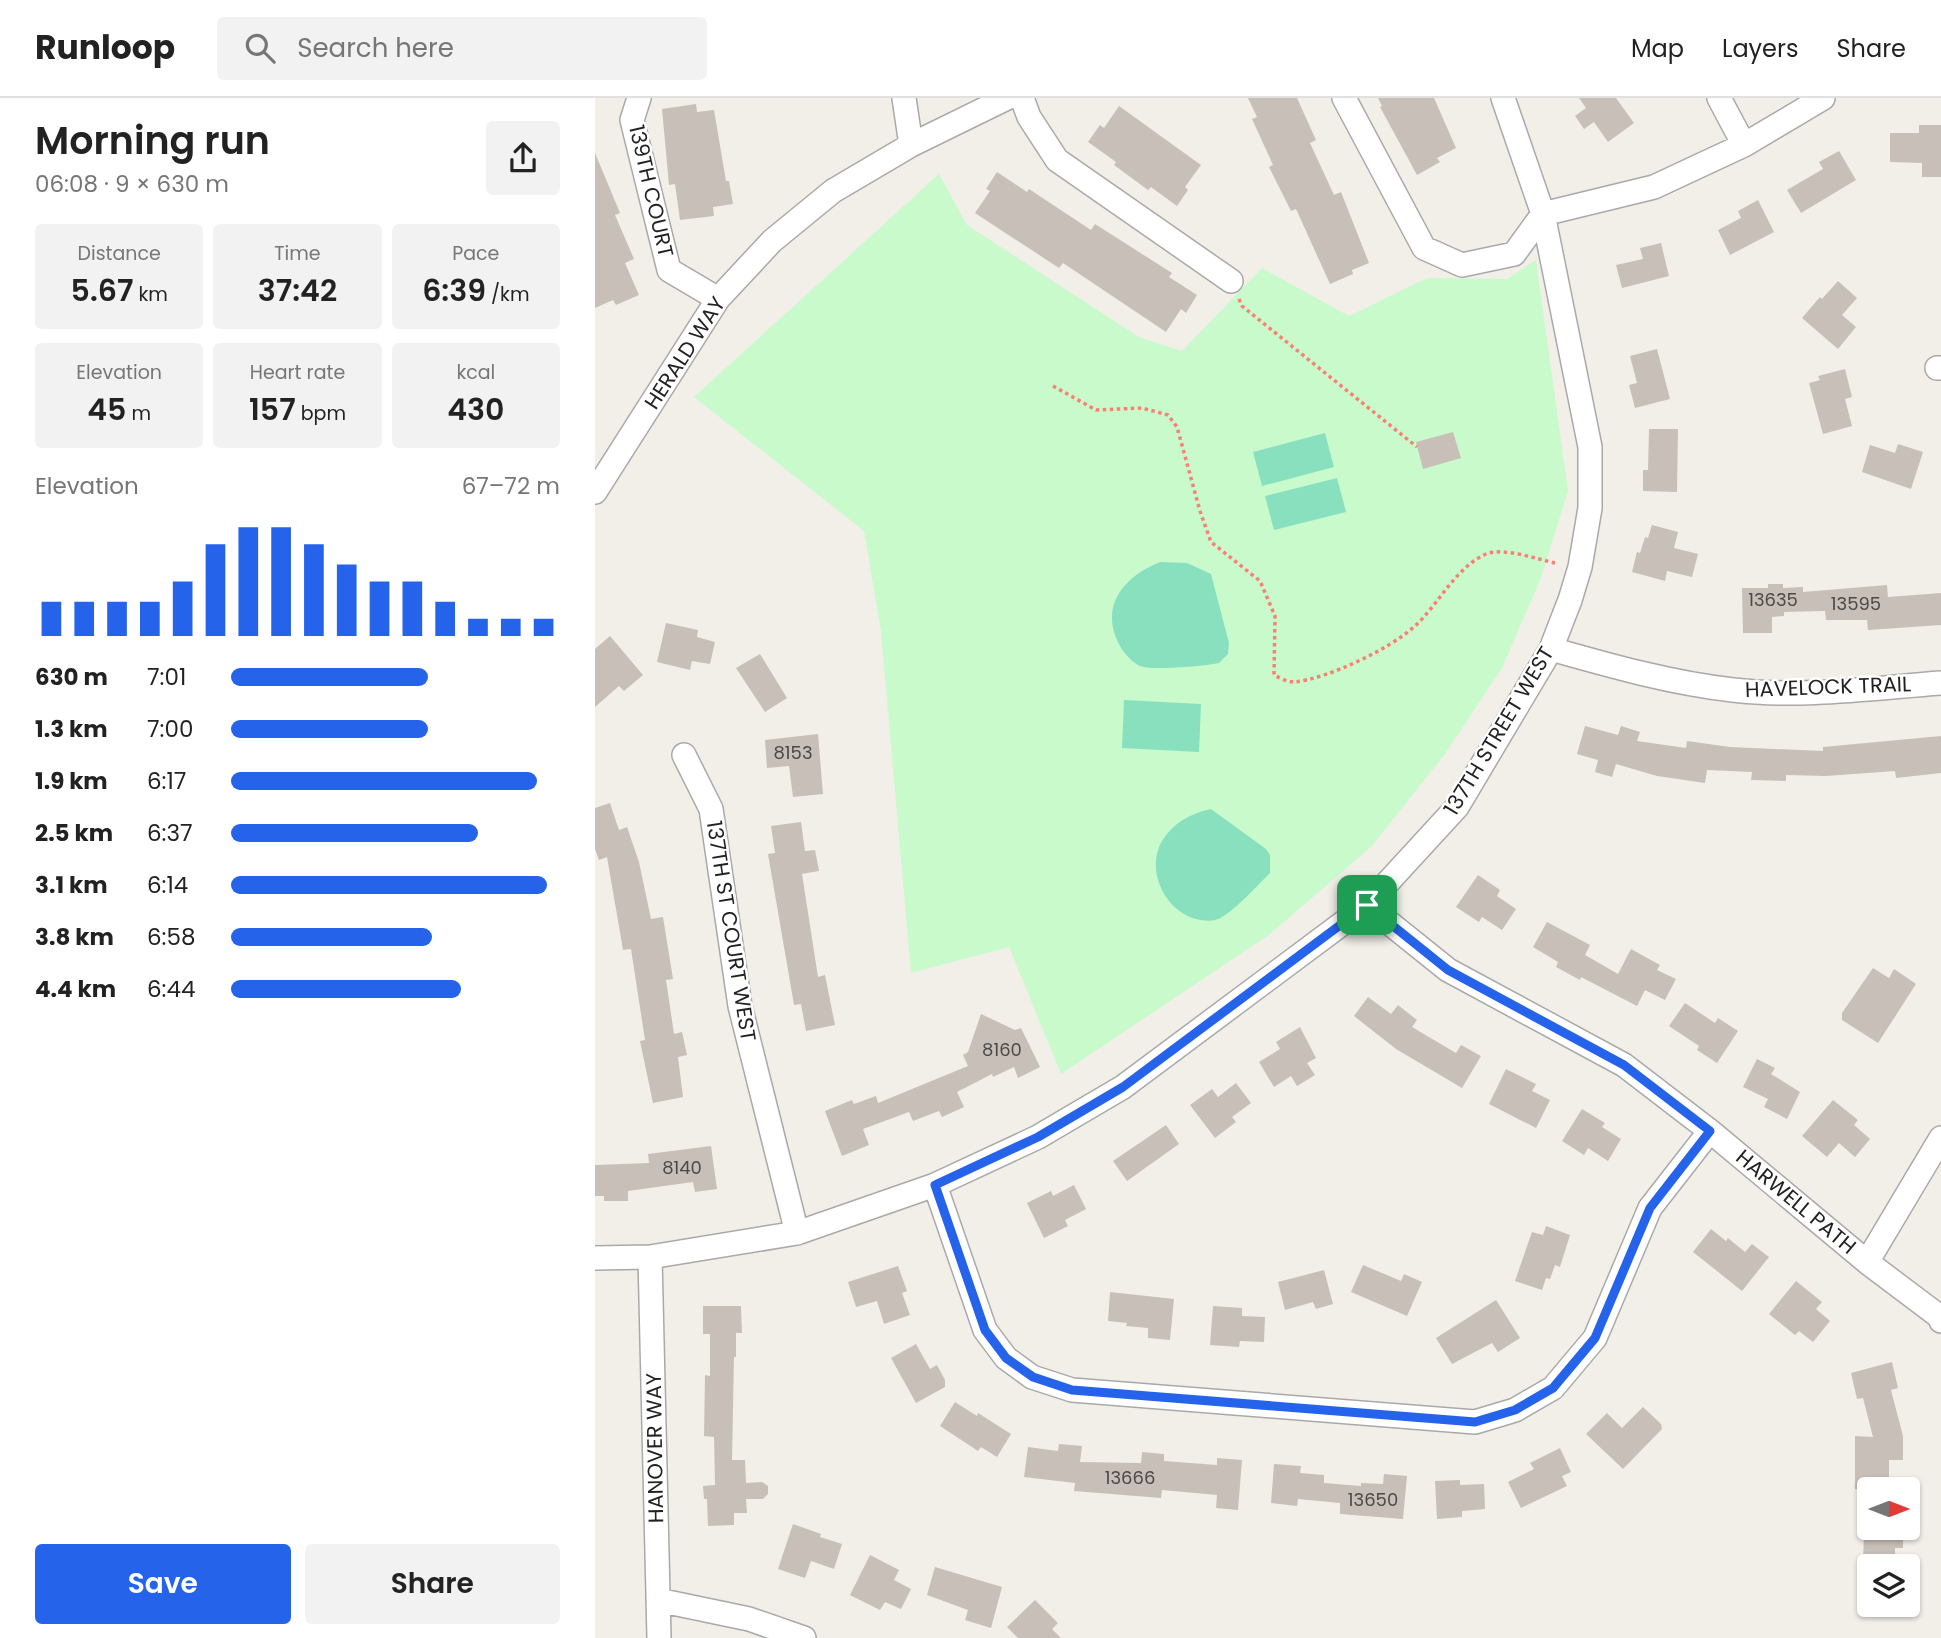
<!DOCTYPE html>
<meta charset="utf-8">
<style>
body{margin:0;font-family:Poppins,sans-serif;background:#f2f2f2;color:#222;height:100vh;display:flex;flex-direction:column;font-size:26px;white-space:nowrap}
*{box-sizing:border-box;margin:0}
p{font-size:23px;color:#767676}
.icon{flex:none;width:38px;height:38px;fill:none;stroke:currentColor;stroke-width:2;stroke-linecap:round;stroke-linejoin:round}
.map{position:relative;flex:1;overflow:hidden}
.panel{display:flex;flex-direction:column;background:#fff;width:595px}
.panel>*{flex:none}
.needle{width:46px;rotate:90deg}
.buttons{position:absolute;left:1262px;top:1379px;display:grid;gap:14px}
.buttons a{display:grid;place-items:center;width:63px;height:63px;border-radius:7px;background:#fff;box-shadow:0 2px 5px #0004;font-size:35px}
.pin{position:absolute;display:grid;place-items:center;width:60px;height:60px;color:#fff;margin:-30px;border-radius:14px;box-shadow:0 4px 10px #0006}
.round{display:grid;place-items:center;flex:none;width:74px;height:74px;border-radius:7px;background:#f2f2f2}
.headline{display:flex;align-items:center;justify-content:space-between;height:119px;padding:0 35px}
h1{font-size:38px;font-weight:600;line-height:52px}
.metrics{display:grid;grid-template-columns:repeat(3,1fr);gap:10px;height:119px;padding:7px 35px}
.metrics div{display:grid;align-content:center;border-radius:7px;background:#f2f2f2;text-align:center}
.metrics b{font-size:30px;font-weight:600}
.metrics small{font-size:19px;font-weight:400}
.metrics p{font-size:19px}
.chart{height:196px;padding:14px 35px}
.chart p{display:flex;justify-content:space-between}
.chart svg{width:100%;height:126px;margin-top:7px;stroke:#2563eb;stroke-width:6}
.action{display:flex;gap:14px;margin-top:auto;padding:14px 35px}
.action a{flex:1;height:80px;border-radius:7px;background:#2563eb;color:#fff;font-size:28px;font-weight:600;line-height:80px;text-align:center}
.action a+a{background:#f2f2f2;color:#222}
ul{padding:0 35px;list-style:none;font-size:23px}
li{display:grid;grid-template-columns:112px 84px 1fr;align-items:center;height:52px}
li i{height:18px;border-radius:9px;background:#2563eb}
header{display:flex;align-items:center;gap:42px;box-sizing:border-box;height:98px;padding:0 35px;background:#fff;border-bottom:2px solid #e0e0e0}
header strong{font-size:33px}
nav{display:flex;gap:38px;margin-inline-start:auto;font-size:24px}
.search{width:490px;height:63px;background:#f2f2f2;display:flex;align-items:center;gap:18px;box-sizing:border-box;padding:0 24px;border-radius:7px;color:#767676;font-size:26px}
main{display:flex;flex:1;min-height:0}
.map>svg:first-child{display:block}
.park{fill:#c8facc}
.pitch{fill:#88e0be}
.building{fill:#c7bfb8}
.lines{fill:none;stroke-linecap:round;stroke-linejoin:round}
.minor-casing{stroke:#a9a9a9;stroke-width:26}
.path{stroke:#fa8072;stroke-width:3.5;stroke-dasharray:3.5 3.5;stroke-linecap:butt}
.minor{stroke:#fff;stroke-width:23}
.route-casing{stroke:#fff;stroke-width:14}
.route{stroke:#2563eb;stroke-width:9}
.labels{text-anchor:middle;stroke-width:5;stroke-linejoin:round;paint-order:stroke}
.number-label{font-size:18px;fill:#4b4948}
.street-label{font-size:21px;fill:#222;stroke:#fff}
</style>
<header>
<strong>Runloop</strong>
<div class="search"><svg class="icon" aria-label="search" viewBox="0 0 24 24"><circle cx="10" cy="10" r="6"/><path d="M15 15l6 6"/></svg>Search here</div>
<nav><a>Map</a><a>Layers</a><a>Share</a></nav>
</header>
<main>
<section class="panel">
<div class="headline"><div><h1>Morning run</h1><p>06:08 · 9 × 630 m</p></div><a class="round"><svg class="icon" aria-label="share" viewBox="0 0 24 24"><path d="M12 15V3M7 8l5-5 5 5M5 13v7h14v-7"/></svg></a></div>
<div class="metrics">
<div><p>Distance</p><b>5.67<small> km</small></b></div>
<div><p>Time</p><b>37:42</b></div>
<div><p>Pace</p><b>6:39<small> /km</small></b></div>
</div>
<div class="metrics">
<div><p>Elevation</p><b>45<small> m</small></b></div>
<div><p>Heart rate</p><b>157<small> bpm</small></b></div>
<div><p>kcal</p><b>430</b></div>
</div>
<div class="chart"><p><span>Elevation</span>67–72 m</p>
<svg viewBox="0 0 160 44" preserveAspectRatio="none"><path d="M5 44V32M15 44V32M25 44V32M35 44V32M45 44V25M55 44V12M65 44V6M75 44V6M85 44V12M95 44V19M105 44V25M115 44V25M125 44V32M135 44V38M145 44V38M155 44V38"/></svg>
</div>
<ul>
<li><b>630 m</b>7:01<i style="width:60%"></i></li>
<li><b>1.3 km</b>7:00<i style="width:60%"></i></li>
<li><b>1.9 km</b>6:17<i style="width:93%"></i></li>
<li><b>2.5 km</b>6:37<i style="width:75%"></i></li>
<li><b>3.1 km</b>6:14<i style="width:96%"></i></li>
<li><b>3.8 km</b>6:58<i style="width:61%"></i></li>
<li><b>4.4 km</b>6:44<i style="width:70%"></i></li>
</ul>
<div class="action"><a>Save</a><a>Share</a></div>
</section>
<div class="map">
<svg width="1346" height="1540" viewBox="0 0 1346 1540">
<rect width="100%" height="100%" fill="#f2efe9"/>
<path class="park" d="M 344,76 L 372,127 L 544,239 L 587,253 L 667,170 L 754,218 L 832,180 L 912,181 L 941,162 L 973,393 L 946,480 L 907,570 L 850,656 L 776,749 L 675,836 L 466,976 L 414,849 L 316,875 L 286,534 L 269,433 L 99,299 Z"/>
<path class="pitch" d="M 730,335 L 739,369 L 667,388 L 658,354 Z
M 742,380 L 751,414 L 679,432 L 670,398 Z
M 565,464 L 592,465 L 616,476 L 634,545 L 633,556 L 624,565 C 612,568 560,572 549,569 C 541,568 533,559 528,553 C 502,513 525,480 565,464 Z
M 529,602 L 606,606 L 604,654 L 527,650 Z
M 616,711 L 671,751 L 675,757 L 675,775 C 663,787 641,811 627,819 C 620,824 610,823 601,821 C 570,813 550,772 567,743 C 578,725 596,715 616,711 Z"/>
<path class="building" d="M 653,0 L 702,0 L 721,42 L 715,45 L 739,97 L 746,94 L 774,165 L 757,172 L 758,176 L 735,186 L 701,111 L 696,113 L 674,69 L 678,67 L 657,21 L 662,19 Z
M 783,0 L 839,0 L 861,50 L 842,60 L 845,64 L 822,77 L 785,9 L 787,8 Z
M 984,0 L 1021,0 L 1039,25 L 1013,44 L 999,24 L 989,31 L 980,18 L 991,10 Z
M 101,6 L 102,14 L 119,12 L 131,83 L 134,83 L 138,106 L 118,109 L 119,118 L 85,122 L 80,86 L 74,87 L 67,11 Z
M 524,8 L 606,67 L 590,89 L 593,92 L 582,108 L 556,89 L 553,92 L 519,67 L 521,64 L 493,44 L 505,27 L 509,30 Z
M 1324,27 L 1346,27 L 1346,79 L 1327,79 L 1327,65 L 1295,64 L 1295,35 L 1324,35 Z
M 1244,53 L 1261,82 L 1206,115 L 1192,92 L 1228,71 L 1224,64 Z
M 0,55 L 25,115 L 20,117 L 39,161 L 30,165 L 44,197 L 21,207 L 18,202 L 0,210 Z
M 402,74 L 432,94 L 434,91 L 496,132 L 500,126 L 577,175 L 574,179 L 602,197 L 591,215 L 586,211 L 571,234 L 468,165 L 464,170 L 380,115 L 395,93 L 391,91 Z
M 1163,102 L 1179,134 L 1135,157 L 1123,132 L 1146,120 L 1143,113 Z
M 1066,145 L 1074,178 L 1027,190 L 1021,167 L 1048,161 L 1045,150 Z
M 1243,183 L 1262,200 L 1247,217 L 1261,229 L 1243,251 L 1207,220 L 1225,199 L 1227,201 Z
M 1062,251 L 1075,301 L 1040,310 L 1034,287 L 1042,285 L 1035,258 Z
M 1250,271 L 1257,299 L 1250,301 L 1257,328 L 1228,336 L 1214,285 L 1225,282 L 1223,278 Z
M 1054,331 L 1083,331 L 1082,394 L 1048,393 L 1048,372 L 1053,372 Z
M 858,334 L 866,360 L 828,371 L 821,344 Z
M 1303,346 L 1328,354 L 1316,391 L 1267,374 L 1275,347 L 1300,355 Z
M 1057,427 L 1083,434 L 1079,450 L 1103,456 L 1097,479 L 1072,473 L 1070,483 L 1037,474 L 1042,454 L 1045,455 L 1050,439 L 1053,440 Z
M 1173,486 L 1188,486 L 1188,490 L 1208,489 L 1208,494 L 1292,487 L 1293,499 L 1346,495 L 1346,527 L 1273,532 L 1272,522 L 1231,522 L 1230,513 L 1189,514 L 1189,518 L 1177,519 L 1177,535 L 1148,535 L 1147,490 L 1173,490 Z
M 71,525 L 103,532 L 102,539 L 120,544 L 115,566 L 97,563 L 95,572 L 62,564 Z
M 15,538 L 48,577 L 29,593 L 24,588 L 0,609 L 0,551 Z
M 165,556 L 192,600 L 170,614 L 141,570 Z
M 990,628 L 1023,637 L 1026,628 L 1045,634 L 1042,643 L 1091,650 L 1092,643 L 1135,649 L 1228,653 L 1228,649 L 1346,638 L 1346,675 L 1301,680 L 1300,673 L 1231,678 L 1191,677 L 1191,683 L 1156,682 L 1157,674 L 1112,672 L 1110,685 L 1062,678 L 1021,666 L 1017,679 L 1000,674 L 1003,662 L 982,656 Z
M 223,636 L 228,696 L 198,699 L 194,668 L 172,670 L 170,642 Z
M 15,705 L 24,732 L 32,729 L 44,764 L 56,821 L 68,819 L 78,881 L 71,882 L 79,936 L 87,934 L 92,957 L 83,959 L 88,999 L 58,1005 L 45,943 L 50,942 L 36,851 L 28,852 L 12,759 L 4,762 L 0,751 L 0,710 Z
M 206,724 L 210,753 L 220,752 L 224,773 L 207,776 L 223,879 L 230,877 L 240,927 L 211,933 L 206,906 L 199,907 L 173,756 L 180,755 L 176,728 Z
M 883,777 L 905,792 L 902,798 L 921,811 L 907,832 L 887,819 L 884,824 L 861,809 Z
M 952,824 L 995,847 L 990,857 L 1023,876 L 1036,851 L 1065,867 L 1062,872 L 1081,881 L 1070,902 L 1050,892 L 1042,908 L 986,879 L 985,882 L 961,869 L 963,864 L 938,849 Z
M 1278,870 L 1294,880 L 1299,871 L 1321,886 L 1283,945 L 1247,922 L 1247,915 Z
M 773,899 L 796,916 L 803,907 L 822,922 L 817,929 L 861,955 L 866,947 L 886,958 L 867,990 L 801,951 L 759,918 Z
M 1090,905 L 1120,925 L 1123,920 L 1143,933 L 1122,965 L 1102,952 L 1104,948 L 1074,928 Z
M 386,916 L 420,932 L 426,930 L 445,969 L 423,980 L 419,969 L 398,979 L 397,976 L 362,994 L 369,1009 L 347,1019 L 344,1013 L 318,1023 L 314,1014 L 268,1031 L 274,1047 L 247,1058 L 230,1013 L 257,1002 L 259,1006 L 281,998 L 283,1005 L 373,968 L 368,957 L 373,954 Z
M 705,929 L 721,960 L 712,965 L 720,977 L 702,988 L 696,978 L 679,989 L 664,964 L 685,951 L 681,944 Z
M 1162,961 L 1180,970 L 1176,976 L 1205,994 L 1192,1021 L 1169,1009 L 1173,1001 L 1148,989 Z
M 911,971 L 941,986 L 937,993 L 955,1002 L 941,1030 L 894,1006 Z
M 641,985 L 656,1005 L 637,1019 L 641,1024 L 620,1040 L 595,1007 L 617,991 L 623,999 Z
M 1238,1002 L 1263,1022 L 1259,1027 L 1275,1041 L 1260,1059 L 1244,1045 L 1232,1059 L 1207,1038 Z
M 987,1011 L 1010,1025 L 1007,1029 L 1026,1041 L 1013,1063 L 993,1050 L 989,1057 L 967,1043 Z
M 571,1027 L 584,1046 L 532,1083 L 518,1063 Z
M 116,1048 L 122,1091 L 100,1094 L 98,1084 L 33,1093 L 33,1103 L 9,1103 L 9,1098 L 0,1098 L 0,1067 L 54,1065 L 53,1056 Z
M 479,1087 L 491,1111 L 470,1122 L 473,1128 L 449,1140 L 432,1105 L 456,1093 L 458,1098 Z
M 951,1128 L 975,1137 L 965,1169 L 960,1167 L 955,1181 L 951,1180 L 947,1192 L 920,1183 L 937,1134 L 948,1137 Z
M 1116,1131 L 1131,1143 L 1133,1140 L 1150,1154 L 1157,1146 L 1174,1159 L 1147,1193 L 1098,1154 Z
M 768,1167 L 806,1183 L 809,1176 L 827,1184 L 812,1218 L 756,1194 Z
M 303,1168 L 312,1193 L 307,1195 L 315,1217 L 289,1226 L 282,1203 L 261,1209 L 253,1184 Z
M 729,1172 L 738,1206 L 721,1211 L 718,1204 L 690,1212 L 683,1184 Z
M 1201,1183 L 1227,1204 L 1221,1211 L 1235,1223 L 1218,1244 L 1204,1233 L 1200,1237 L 1174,1216 Z
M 515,1194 L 579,1201 L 575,1242 L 553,1240 L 553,1230 L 531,1228 L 532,1225 L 513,1223 Z
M 901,1202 L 925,1240 L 903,1254 L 897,1245 L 857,1266 L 841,1240 Z
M 108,1208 L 146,1208 L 147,1235 L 141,1235 L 141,1259 L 139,1259 L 137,1362 L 150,1362 L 151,1385 L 167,1384 L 173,1388 L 173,1396 L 168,1401 L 151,1401 L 152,1415 L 139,1415 L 139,1427 L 113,1428 L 112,1401 L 109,1401 L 108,1388 L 120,1387 L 119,1339 L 109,1338 L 110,1277 L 115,1278 L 115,1236 L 108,1236 Z
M 618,1208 L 647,1210 L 647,1218 L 670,1219 L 669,1244 L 645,1243 L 644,1249 L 615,1247 Z
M 321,1246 L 335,1271 L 342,1267 L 350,1282 L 350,1289 L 321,1305 L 296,1260 Z
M 1297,1264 L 1303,1290 L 1296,1292 L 1308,1338 L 1308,1362 L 1294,1362 L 1294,1384 L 1290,1384 L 1290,1391 L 1260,1391 L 1260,1338 L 1278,1339 L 1268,1300 L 1262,1301 L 1256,1275 Z
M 360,1304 L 382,1318 L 383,1315 L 416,1336 L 402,1359 L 386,1349 L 383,1353 L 345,1328 Z
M 1048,1309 L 1066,1326 L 1067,1331 L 1028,1371 L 991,1336 L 1012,1315 L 1027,1330 Z
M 464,1346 L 487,1348 L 485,1364 L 546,1365 L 547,1354 L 569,1356 L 569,1363 L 622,1367 L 622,1360 L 647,1362 L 643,1412 L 621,1410 L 622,1397 L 567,1392 L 566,1400 L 479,1393 L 480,1385 L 429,1379 L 433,1349 L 463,1353 Z
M 965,1350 L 976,1374 L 967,1378 L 972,1388 L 926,1410 L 913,1384 L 939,1371 L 935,1365 Z
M 679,1366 L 706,1368 L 705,1375 L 729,1377 L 729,1385 L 766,1388 L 766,1385 L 788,1386 L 789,1376 L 812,1378 L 808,1421 L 745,1416 L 745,1405 L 703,1401 L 702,1408 L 676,1405 Z
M 865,1382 L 865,1387 L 889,1386 L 890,1411 L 867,1413 L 867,1419 L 842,1421 L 840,1383 Z
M 198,1426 L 226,1436 L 225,1439 L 247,1446 L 239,1471 L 216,1463 L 210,1480 L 183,1471 Z
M 1269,1430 L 1308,1430 L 1308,1450 L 1300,1450 L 1300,1468 L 1268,1468 Z
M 275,1457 L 304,1472 L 299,1482 L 316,1491 L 306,1511 L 290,1504 L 285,1512 L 255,1497 Z
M 340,1469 L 407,1489 L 396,1530 L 370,1522 L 373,1512 L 332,1497 Z
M 440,1502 L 463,1525 L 457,1531 L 466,1540 L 423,1540 L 412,1529 Z"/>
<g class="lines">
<defs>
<path id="minor" d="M 44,0 L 37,22 L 74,172 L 123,201
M 309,0 L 316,47
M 427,0 L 434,19 L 462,62 L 636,183
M 749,0 L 829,150 L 867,167 L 919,156 L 948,116 L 1059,89 L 1149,47 L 1228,0
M 1124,0 L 1149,47
M 1342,270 L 1346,270
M 0,394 L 123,201 L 177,143 L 238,93 L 316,47 L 412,0
M 956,551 C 1016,568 1076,585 1138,592 C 1207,600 1278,590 1346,585
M 89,657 L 116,711 L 145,908 L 202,1135
M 772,807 L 853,872 L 1029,967 L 1115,1033 L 1272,1164 L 1345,1219 L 1346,1223
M 340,1087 L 390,1232 L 411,1260 L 437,1279 L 477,1292 L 880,1324 L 920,1312 L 958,1290 L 1000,1240 L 1055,1110 L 1115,1033
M 55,1159 L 64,1540
M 0,1160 L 55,1159 L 202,1135 L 340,1087 L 443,1039 L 528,989 L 772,807 L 862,709 L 956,551 L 975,502 L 985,469 L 995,410 L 995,349 L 948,116 L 908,0
M 1272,1164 L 1346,1040
M 63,1502 L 154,1521 L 209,1540"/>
</defs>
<use href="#minor" class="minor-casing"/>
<path class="path" d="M 644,201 L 647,208 L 822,349
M 458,288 L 501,312 L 547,310 L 573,317 L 582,329 L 605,413 L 616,444 L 665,483 L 680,518 L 679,577 C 685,580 692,584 699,584 C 732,581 795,551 820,528 C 844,506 860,470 891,456 C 908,449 942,461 960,465"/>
<use href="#minor" class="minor"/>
</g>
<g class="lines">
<defs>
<path id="route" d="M 772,807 L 853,872 L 1029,967 L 1115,1033 L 1055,1110 L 1000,1240 L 958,1290 L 920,1312 L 880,1324 L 477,1292 L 438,1279 L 411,1260 L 390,1232 L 340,1087 L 443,1039 L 528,989 Z"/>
</defs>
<use href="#route" class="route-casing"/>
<use href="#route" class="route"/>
</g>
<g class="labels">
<g class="number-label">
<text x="1178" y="508">13635</text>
<text x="1261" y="512">13595</text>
<text x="198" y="661">8153</text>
<text x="407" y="958">8160</text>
<text x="87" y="1076">8140</text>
<text x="535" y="1386">13666</text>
<text x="778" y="1408">13650</text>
</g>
<g class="street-label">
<text transform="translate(56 93) rotate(77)" y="7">139TH COURT</text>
<text transform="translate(90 255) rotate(-57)" y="7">HERALD WAY</text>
<text transform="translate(1233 589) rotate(-2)" y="7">HAVELOCK TRAIL</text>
<text transform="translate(904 633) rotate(-59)" y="7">137TH STREET WEST</text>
<text transform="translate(136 833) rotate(81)" y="7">137TH ST COURT WEST</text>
<text transform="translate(1201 1104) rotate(40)" y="7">HARWELL PATH</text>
<text transform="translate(60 1350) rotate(-91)" y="7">HANOVER WAY</text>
</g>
</g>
</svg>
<div class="buttons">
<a><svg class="needle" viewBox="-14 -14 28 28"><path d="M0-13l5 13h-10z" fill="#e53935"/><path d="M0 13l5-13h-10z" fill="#767676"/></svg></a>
<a><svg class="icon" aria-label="layers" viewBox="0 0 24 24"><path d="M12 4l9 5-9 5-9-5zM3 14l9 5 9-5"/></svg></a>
</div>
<div class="pin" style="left:772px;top:807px;background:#1e9e55"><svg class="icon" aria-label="arrive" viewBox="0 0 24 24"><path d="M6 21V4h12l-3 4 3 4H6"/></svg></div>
</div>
</main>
